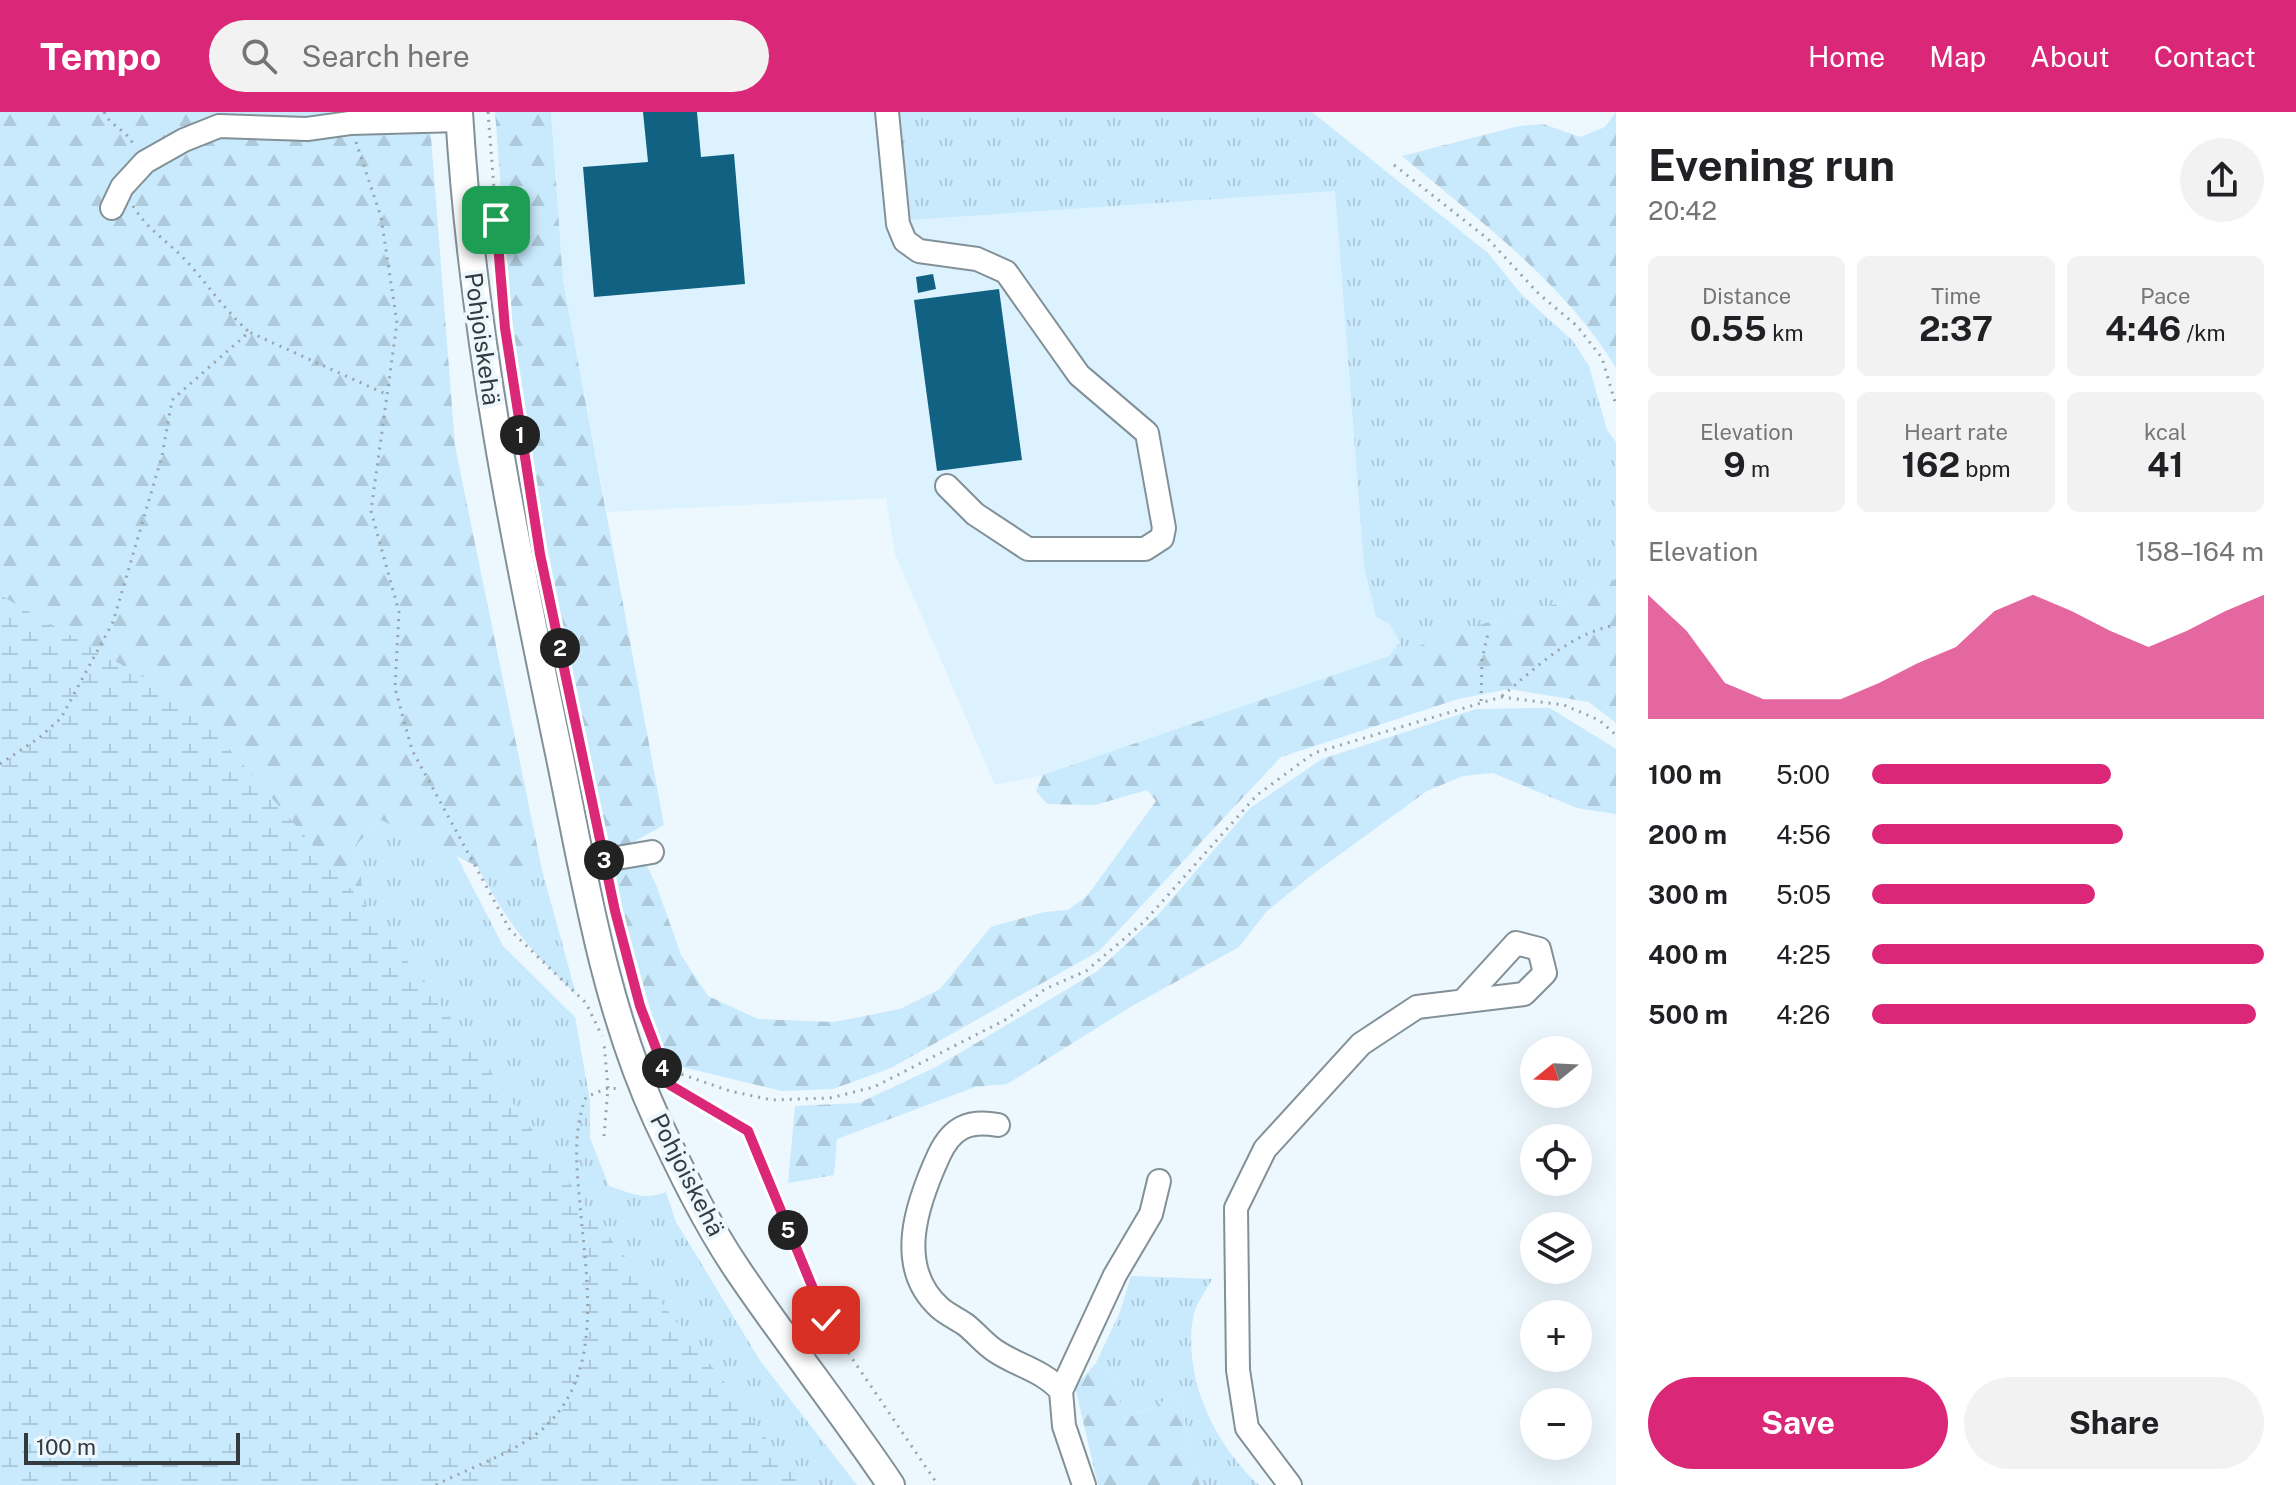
<!DOCTYPE html>
<meta charset="utf-8">
<style>
body{margin:0;font-family:"Public Sans",sans-serif;background:#f2f2f2;color:#202124;height:100vh;display:flex;flex-direction:column;font-size:30px;white-space:nowrap}
*{box-sizing:border-box;margin:0}
p{font-size:26px;color:#757577}
.icon{flex:none;width:44px;height:44px;fill:none;stroke:currentColor;stroke-width:2;stroke-linecap:round;stroke-linejoin:round}
.map{position:relative;flex:1;overflow:hidden}
.drawer{display:flex;flex-direction:column;background:#fff;width:680px}
.drawer>*{flex:none}
.needle{width:52px;rotate:252deg}
.buttons{position:absolute;left:1520px;top:924px;display:grid;gap:16px}
.buttons a{display:grid;place-items:center;width:72px;height:72px;border-radius:50%;background:#fff;box-shadow:0 8px 32px #0002;font-size:40px}
.scale{position:absolute;left:24px;bottom:20px;width:216px;box-sizing:border-box;padding-left:8px;border:4px solid #353a3e;border-top:0;font-size:22px;line-height:28px;white-space:nowrap;color:#353a3e;-webkit-text-stroke:6px #ecf7fe;paint-order:stroke}
.pin{position:absolute;display:grid;place-items:center;width:68px;height:68px;color:#fff;margin:-34px;border-radius:16px;box-shadow:0 4px 12px #0006}
.km{position:absolute;width:40px;height:40px;margin:-20px;border-radius:50%;background:#222;color:#fff;font-size:22px;line-height:40px;text-align:center}
.round{display:grid;place-items:center;flex:none;width:84px;height:84px;border-radius:42px;background:#f2f2f2}
.headline{display:flex;align-items:center;justify-content:space-between;height:136px;padding:0 32px}
h1{font-size:44px;font-weight:700;line-height:60px}
.stats{display:grid;grid-template-columns:repeat(3,1fr);gap:12px;height:136px;padding:8px 32px}
.stats div{display:grid;align-content:center;border-radius:12px;background:#f2f2f2;text-align:center}
.stats b{font-size:34px;font-weight:700}
.stats small{font-size:22px;font-weight:400}
.stats p{font-size:22px}
.chart{height:224px;padding:16px 32px}
.chart p{display:flex;justify-content:space-between}
.chart svg{width:100%;height:144px;margin-top:8px;fill:#db2777;opacity:.7}
.action{display:flex;gap:16px;margin-top:auto;padding:16px 32px}
.action a{flex:1;height:92px;border-radius:48px;background:#db2777;color:#fff;font-size:32px;font-weight:700;line-height:92px;text-align:center}
.action a+a{background:#f2f2f2;color:#202124}
ul{padding:0 32px;list-style:none;font-size:26px}
li{display:grid;grid-template-columns:128px 96px 1fr;align-items:center;height:60px}
li i{height:20px;border-radius:10px;background:#db2777}
header{display:flex;align-items:center;gap:48px;box-sizing:border-box;height:112px;padding:0 40px;background:#db2777;color:#fff}
header strong{font-size:38px}
nav{display:flex;gap:44px;margin-inline-start:auto;font-size:28px}
.search{width:560px;height:72px;background:#f2f2f2;display:flex;align-items:center;gap:20px;box-sizing:border-box;padding:0 28px;border-radius:44px;color:#757577;font-size:30px}
main{display:flex;flex:1;min-height:0}
.map>svg:first-child{display:block}
.built{fill:#dcf3ff}
.grass{fill:url(#grass-tufts)}
.forest{fill:url(#forest-firs)}
.wetland{fill:url(#wetland-marsh)}
.building{fill:#106182}
.lines{fill:none;stroke-linecap:round;stroke-linejoin:round}
.minor-casing{stroke:#829097;stroke-width:26}
.major-casing{stroke:#829097;stroke-width:30}
.path{stroke:#9aa3a8;stroke-width:3;stroke-dasharray:2 6;stroke-linecap:butt}
.minor{stroke:#fff;stroke-width:22}
.major{stroke:#fff;stroke-width:26}
.route-casing{stroke:#fff;stroke-width:16}
.route{stroke:#db2777;stroke-width:10}
.labels{text-anchor:middle;stroke-width:8;stroke-linejoin:round;paint-order:stroke}
.street-label{font-size:24px;fill:#353a3e;stroke:#ecf7fe}
</style>
<header>
<strong>Tempo</strong>
<div class="search"><svg class="icon" aria-label="search" viewBox="0 0 24 24"><circle cx="10" cy="10" r="6"/><path d="M15 15l6 6"/></svg>Search here</div>
<nav><a>Home</a><a>Map</a><a>About</a><a>Contact</a></nav>
</header>
<main>
<div class="map">
<svg width="1616" height="1373" viewBox="0 0 1616 1373">
<defs>
<pattern id="grass-tufts" width="24" height="20" patternUnits="userSpaceOnUse" patternTransform="scale(2)"><rect width="24" height="20" fill="#c9eafd"/><path d="M3 7l-1-3M5 7V3M7 7l1-3M15 17l-1-3M17 17v-4M19 17l1-3" fill="none" stroke="#adc9da"/></pattern>
<pattern id="forest-firs" width="22" height="20" patternUnits="userSpaceOnUse" patternTransform="scale(2)"><rect width="22" height="20" fill="#c9eafd"/><path d="M5 1l3.5 6h-7zM16 11l3.5 6h-7z" fill="#adc9da"/></pattern>
<pattern id="wetland-marsh" width="20" height="14" patternUnits="userSpaceOnUse" patternTransform="scale(2)"><rect width="20" height="14" fill="#c9eafd"/><path d="M1 5h8M5 5V1M11 12h8M15 12V8" fill="none" stroke="#adc9da"/></pattern>
</defs>
<rect width="100%" height="100%" fill="#ecf7fe"/>
<path class="built" d="M 551,0 L 898,0 L 911,108 L 1335,79 L 1364,454 L 1400,530 L 1386,548 L 1043,663 L 995,673 L 895,442 L 886,386 L 607,400 L 563,168 Z"/>
<path class="grass" d="M 898,0 L 1312,0 L 1488,141 L 1521,182 L 1573,229 L 1589,254 L 1607,318 L 1616,330 L 1616,467 L 1561,491 L 1500,506 L 1386,548 L 1400,530 L 1389,511 L 1376,505 L 1364,454 L 1335,79 L 911,108 Z
M 381,708 L 456,743 L 503,834 L 575,905 L 590,989 L 590,1026 L 609,1074 C 631,1081 643,1089 666,1080 L 676,1110 L 761,1250 L 857,1373 L 761,1373 L 364,792 L 357,732 Z
M 477,754 L 485,758 L 542,758 L 576,882 C 529,838 507,810 477,754 Z
M 1131,1164 L 1212,1167 C 1206,1179 1195,1193 1193,1206 C 1183,1267 1215,1333 1259,1373 L 1200,1373 L 1191,1345 L 1180,1279 L 1155,1295 L 1122,1307 L 1116,1268 L 1096,1251 L 1120,1200 Z"/>
<path class="forest" d="M 0,0 L 429,0 L 455,334 L 542,758 L 485,758 L 381,708 L 357,732 L 364,792 L 417,895 L 0,1373 Z
M 495,0 L 551,0 L 563,168 L 664,713 L 635,729 L 657,775 L 681,843 L 708,884 L 758,907 L 834,910 L 900,897 L 940,877 L 991,815 L 1044,800 L 1068,798 L 1088,783 L 1156,689 L 1147,678 L 1095,693 L 1047,692 L 1036,679 L 1043,663 L 1500,506 L 1561,491 L 1616,467 L 1616,611 L 1589,590 L 1509,577 L 1458,587 L 1281,645 L 1099,839 L 891,956 L 833,977 L 782,979 L 670,952 L 664,945 L 619,788 L 537,385 L 514,243 Z
M 1616,0 L 1616,256 C 1565,171 1477,107 1402,44 L 1519,14 L 1543,12 L 1580,25 L 1605,15 Z
M 1550,596 L 1616,637 L 1616,702 L 1577,696 L 1493,661 L 1463,664 L 1427,679 L 1313,762 L 1267,799 L 1239,835 L 1132,894 L 1007,972 L 975,975 L 837,1027 L 834,1063 L 788,1071 L 795,994 L 859,991 L 936,955 L 1096,860 L 1159,802 L 1250,696 L 1322,647 L 1476,597 Z
M 1096,1251 L 1116,1268 L 1123,1307 L 1155,1295 L 1180,1279 L 1191,1345 L 1200,1373 L 1098,1373 L 1075,1275 Z"/>
<path class="wetland" d="M 0,483 L 190,592 L 364,792 L 482,947 L 595,1107 L 732,1280 L 800,1373 L 0,1373 Z"/>
<path class="building" d="M 643,0 L 697,0 L 701,45 L 734,42 L 745,172 L 594,185 L 583,55 L 648,50 Z
M 933,162 L 936,177 L 918,181 L 916,165 Z
M 999,177 L 1022,348 L 937,359 L 914,188 Z"/>
<g class="lines">
<defs>
<path id="minor" d="M 887,0 L 898,112 L 905,129 L 919,139 L 977,147 L 1006,160 L 1079,263 L 1147,321 L 1164,416 L 1162,426 L 1145,437 L 1028,437 L 975,402 L 947,374
M 112,96 L 122,75 L 145,50 L 184,28 L 219,14 L 307,17 L 350,11 L 460,8
M 582,752 L 652,740
M 998,1013 C 969,1008 952,1015 939,1043 C 917,1091 894,1155 940,1196 C 948,1203 958,1207 966,1213 C 976,1221 984,1231 994,1238 C 1017,1254 1043,1258 1061,1279
M 1084,1373 L 1064,1314 L 1061,1279 L 1115,1163 L 1151,1102 L 1159,1069
M 1290,1373 L 1247,1316 L 1238,1258 L 1236,1096 L 1265,1037 L 1361,932 L 1417,895 L 1524,882 L 1545,861 L 1539,837 L 1516,831 L 1463,889"/>
<path id="major" d="M 459,0 C 472,219 515,432 560,646 C 585,768 605,895 657,1008 C 681,1059 706,1111 737,1157 C 787,1231 842,1300 891,1373"/>
</defs>
<use href="#minor" class="minor-casing"/>
<use href="#major" class="major-casing"/>
<path class="path" d="M 104,0 C 111,16 129,18 134,35
M 488,0 L 505,216 L 534,409
M 356,30 L 381,105 L 397,211 L 371,399 L 399,500 L 395,576 L 412,638 L 510,818 L 586,891 L 602,924
M 1394,53 L 1488,127 L 1539,182 L 1577,214 L 1602,246 L 1616,293
M 133,94 C 147,118 172,132 190,153 C 211,177 225,198 249,220
M 546,472 L 601,731
M 1502,584 C 1537,555 1569,522 1616,513
M 1481,589 L 1482,547 L 1488,521
M 0,652 L 39,626 L 61,606 L 113,510 L 162,344 L 172,288 L 249,220 L 388,283
M 608,765 L 640,894 L 664,962 L 682,982 L 735,1008 L 748,1019 L 826,1208 L 938,1373
M 658,964 L 678,961 L 730,979 L 772,988 L 830,986 L 874,975 L 1007,907 L 1045,877 L 1086,859 L 1144,810 L 1257,683 L 1314,641 L 1501,585 L 1564,593 L 1599,608 L 1616,623
M 604,1024 L 608,976 L 604,931
M 436,1373 C 467,1357 506,1344 535,1323 C 606,1270 587,1172 580,1094 C 577,1057 572,1021 586,985 L 608,976 L 621,977"/>
<use href="#minor" class="minor"/>
<use href="#major" class="major"/>
</g>
<g class="lines">
<defs>
<path id="route" d="M 496,108 L 505,216 L 540,442 L 615,799 L 640,894 L 670,973 L 748,1019 L 826,1208"/>
</defs>
<use href="#route" class="route-casing"/>
<use href="#route" class="route"/>
</g>
<g class="labels">
<g class="street-label">
<text transform="translate(482 227) rotate(82)" y="8">Pohjoiskehä</text>
<text transform="translate(687 1063) rotate(63)" y="8">Pohjoiskehä</text>
</g>
</g>
</svg>
<div class="buttons">
<a><svg class="needle" viewBox="-14 -14 28 28"><path d="M0-13l5 13h-10z" fill="#e53935"/><path d="M0 13l5-13h-10z" fill="#757577"/></svg></a>
<a><svg class="icon" aria-label="locate" viewBox="0 0 24 24"><circle cx="12" cy="12" r="6"/><path d="M12 2v4M12 18v4M2 12h4M18 12h4"/></svg></a>
<a><svg class="icon" aria-label="layers" viewBox="0 0 24 24"><path d="M12 4l9 5-9 5-9-5zM3 14l9 5 9-5"/></svg></a>
<a>+</a>
<a>−</a>
</div>
<div class="scale">100 m</div>
<div class="pin" style="left:496px;top:108px;background:#1e9e55"><svg class="icon" aria-label="arrive" viewBox="0 0 24 24"><path d="M6 21V4h12l-3 4 3 4H6"/></svg></div>
<div class="pin" style="left:826px;top:1208px;background:#d93025"><svg class="icon" aria-label="check" viewBox="0 0 24 24"><path d="M5 12l5 5 9-10"/></svg></div>
<b class="km" style="left:520px;top:323px">1</b>
<b class="km" style="left:560px;top:536px">2</b>
<b class="km" style="left:604px;top:748px">3</b>
<b class="km" style="left:662px;top:956px">4</b>
<b class="km" style="left:788px;top:1118px">5</b>
</div>
<section class="drawer">
<div class="headline"><div><h1>Evening run</h1><p>20:42</p></div><a class="round"><svg class="icon" aria-label="share" viewBox="0 0 24 24"><path d="M12 15V3M7 8l5-5 5 5M5 13v7h14v-7"/></svg></a></div>
<div class="stats">
<div><p>Distance</p><b>0.55<small> km</small></b></div>
<div><p>Time</p><b>2:37</b></div>
<div><p>Pace</p><b>4:46<small> /km</small></b></div>
</div>
<div class="stats">
<div><p>Elevation</p><b>9<small> m</small></b></div>
<div><p>Heart rate</p><b>162<small> bpm</small></b></div>
<div><p>kcal</p><b>41</b></div>
</div>
<div class="chart"><p><span>Elevation</span>158–164 m</p>
<svg viewBox="0 0 160 44" preserveAspectRatio="none"><path d="M0 44V6L10 17L20 33L30 38L40 38L50 38L60 33L70 27L80 22L90 11L100 6L110 11L120 17L130 22L140 17L150 11L160 6V44z"/></svg>
</div>
<ul>
<li><b>100 m</b>5:00<i style="width:61%"></i></li>
<li><b>200 m</b>4:56<i style="width:64%"></i></li>
<li><b>300 m</b>5:05<i style="width:57%"></i></li>
<li><b>400 m</b>4:25<i style="width:100%"></i></li>
<li><b>500 m</b>4:26<i style="width:98%"></i></li>
</ul>
<div class="action"><a>Save</a><a>Share</a></div>
</section>
</main>
